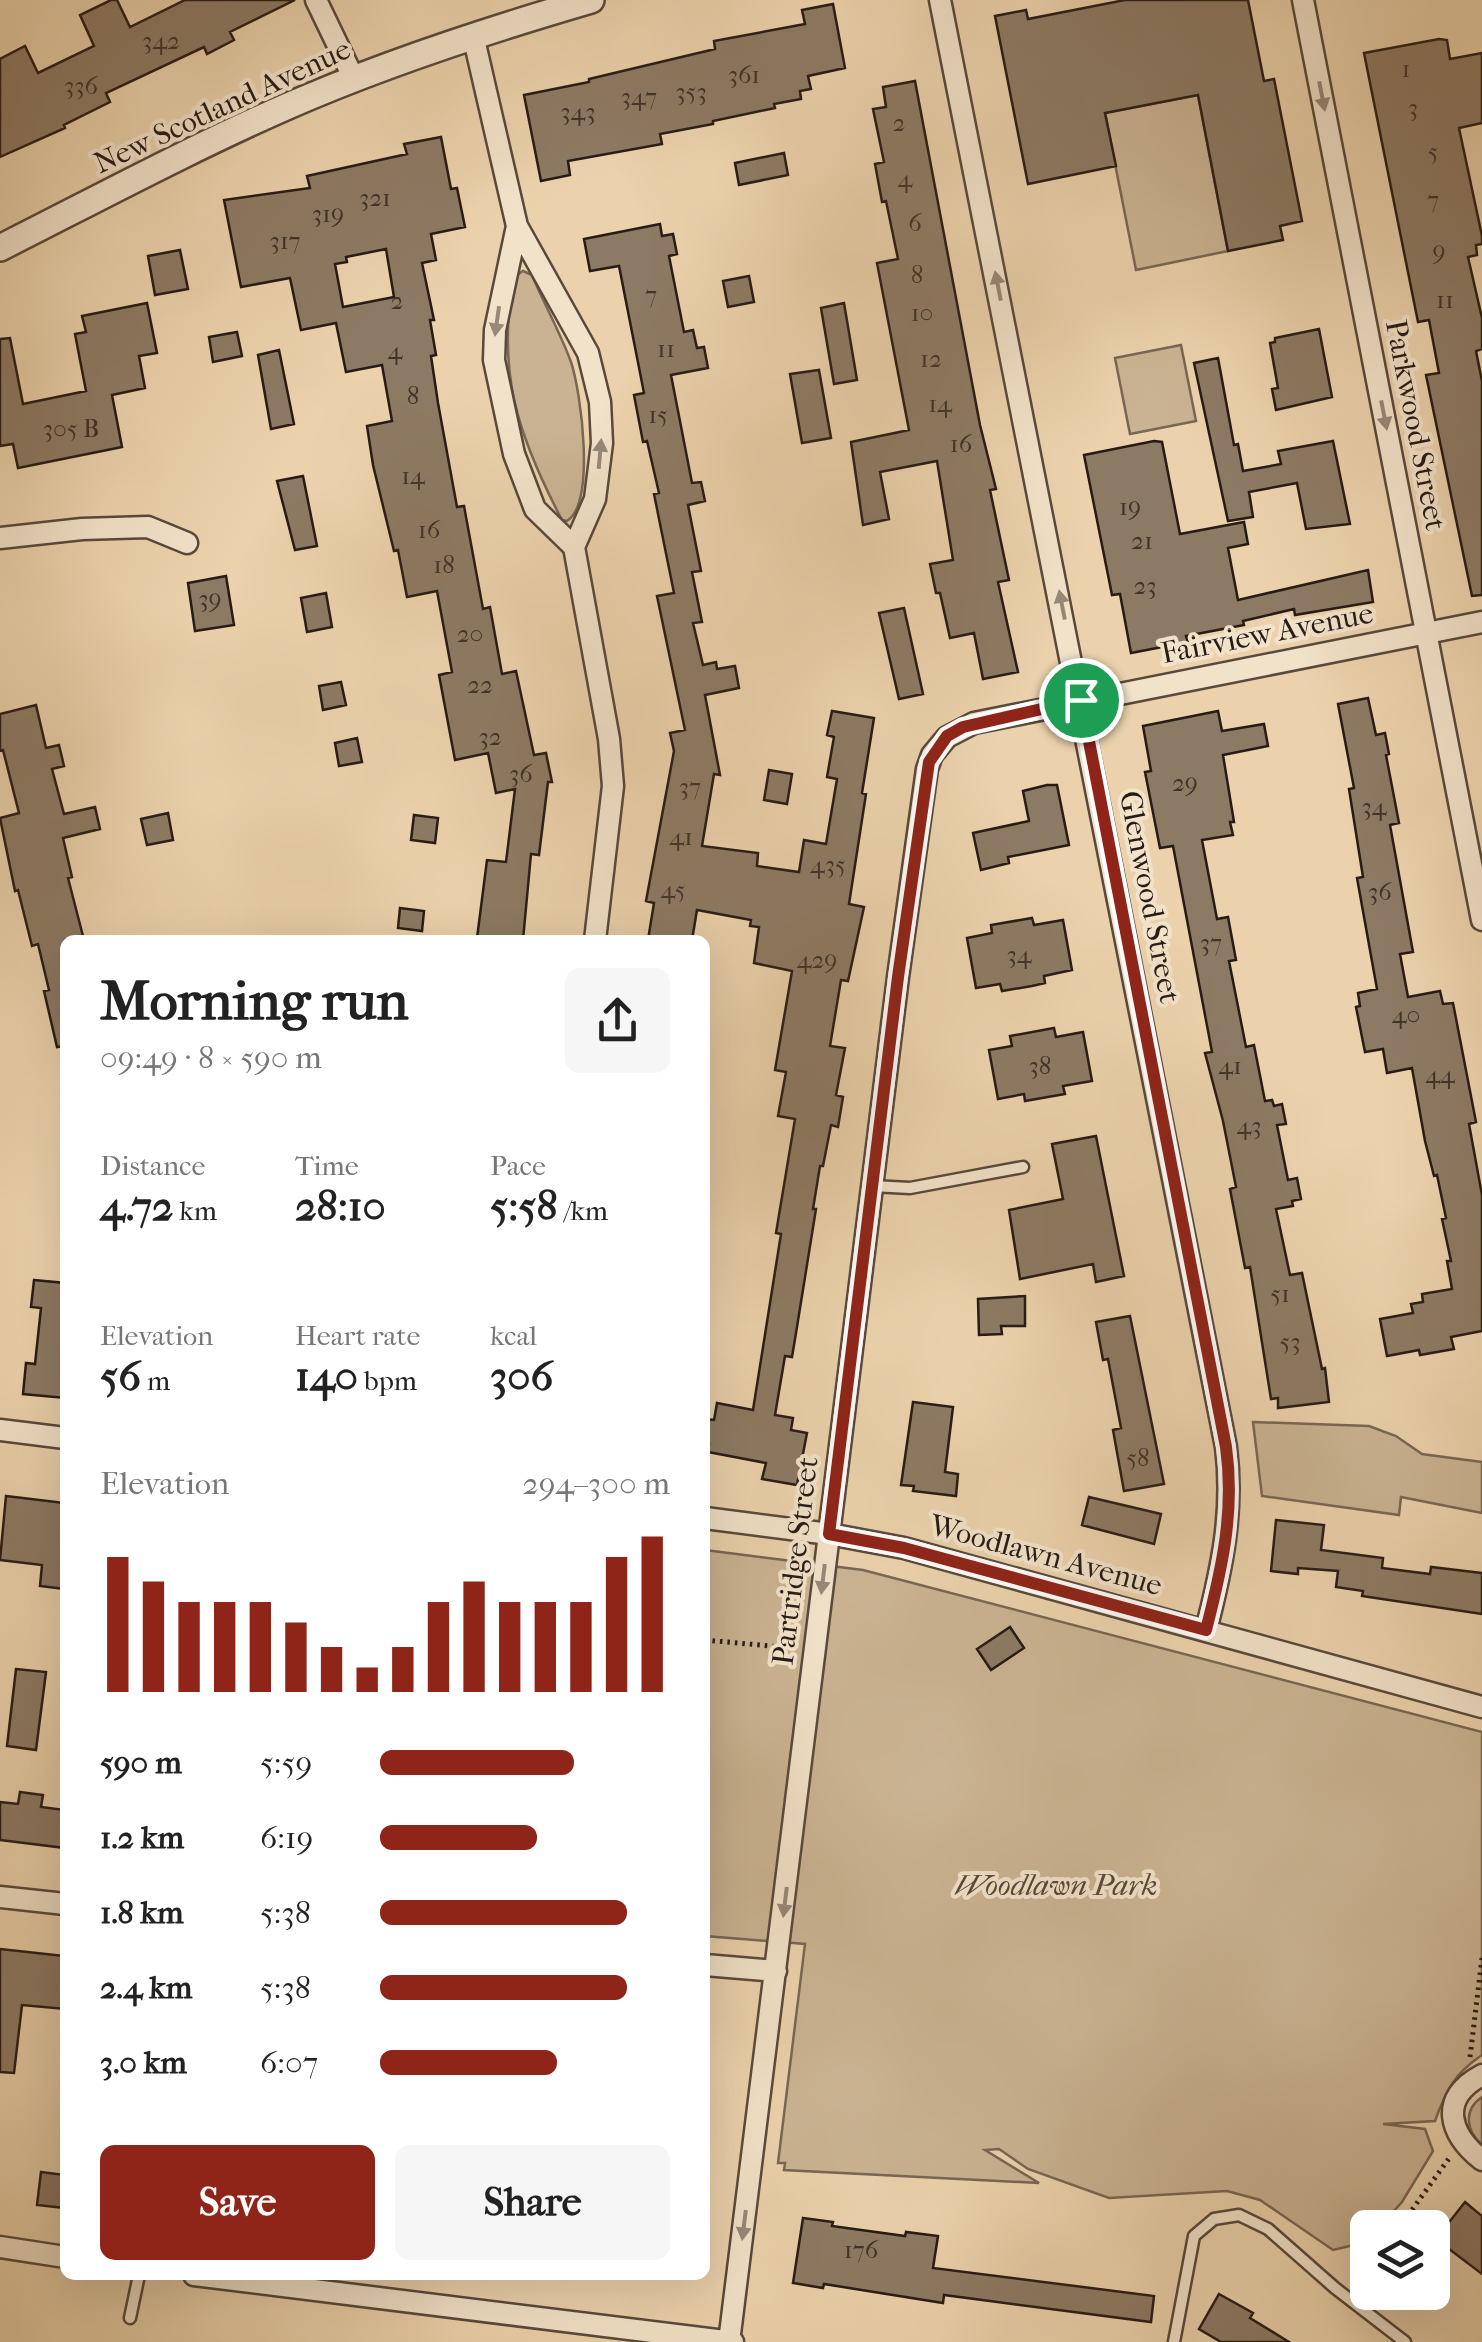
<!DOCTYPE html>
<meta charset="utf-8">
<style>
body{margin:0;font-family:"IM FELL French Canon",serif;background:#f6f6f6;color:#222;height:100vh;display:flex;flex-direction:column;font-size:38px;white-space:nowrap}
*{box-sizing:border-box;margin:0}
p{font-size:32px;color:#767676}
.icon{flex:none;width:55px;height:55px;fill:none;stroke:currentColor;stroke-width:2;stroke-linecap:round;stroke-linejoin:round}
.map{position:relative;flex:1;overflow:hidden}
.sheet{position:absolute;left:60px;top:935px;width:650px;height:1345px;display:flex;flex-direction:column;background:#fff;border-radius:15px;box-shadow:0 10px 40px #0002}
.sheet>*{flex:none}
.fabs{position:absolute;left:1350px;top:2210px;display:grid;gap:20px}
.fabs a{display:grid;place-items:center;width:100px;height:100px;border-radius:15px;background:#fff;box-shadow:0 10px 40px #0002;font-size:50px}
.pin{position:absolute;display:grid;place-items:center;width:85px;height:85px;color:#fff;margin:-42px;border:5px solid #fff;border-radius:50%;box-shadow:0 2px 10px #0007}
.round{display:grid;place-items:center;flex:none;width:105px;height:105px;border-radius:15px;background:#f6f6f6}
.headline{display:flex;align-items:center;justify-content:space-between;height:170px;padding:0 40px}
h1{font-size:55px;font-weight:700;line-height:75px}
.figures{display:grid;grid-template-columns:repeat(3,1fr);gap:15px;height:170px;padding:10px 40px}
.figures div{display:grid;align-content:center}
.figures b{font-size:42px;font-weight:700}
.figures small{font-size:28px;font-weight:400}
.figures p{font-size:28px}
.chart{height:280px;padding:20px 40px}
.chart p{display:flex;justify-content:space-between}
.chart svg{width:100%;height:180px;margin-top:10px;stroke:#8f2418;stroke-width:6}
.action{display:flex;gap:20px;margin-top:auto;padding:20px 40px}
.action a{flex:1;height:115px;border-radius:15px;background:#8f2418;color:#fff;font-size:40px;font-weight:700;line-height:115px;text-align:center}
.action a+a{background:#f6f6f6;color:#222}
ul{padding:0 40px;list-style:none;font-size:32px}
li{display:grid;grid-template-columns:160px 120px 1fr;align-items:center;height:75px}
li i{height:25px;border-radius:12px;background:#8f2418}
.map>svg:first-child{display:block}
.green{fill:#cab392;stroke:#786754;stroke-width:2.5}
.building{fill:#8d7a64;stroke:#271b16;stroke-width:2.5;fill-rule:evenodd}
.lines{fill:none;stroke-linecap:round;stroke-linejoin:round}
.service-casing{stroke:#58493c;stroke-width:15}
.minor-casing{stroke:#58493c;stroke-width:25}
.tertiary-casing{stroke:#58493c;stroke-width:30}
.path{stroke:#271b16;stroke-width:5;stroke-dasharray:2.5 5;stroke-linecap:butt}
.service{stroke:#f2e2c9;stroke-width:10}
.minor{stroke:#f2e2c9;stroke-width:20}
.tertiary{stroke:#f2e2c9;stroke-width:25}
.oneway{fill:#978878}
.route-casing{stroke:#fff;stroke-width:20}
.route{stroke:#8f2418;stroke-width:12}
.labels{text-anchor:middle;stroke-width:8;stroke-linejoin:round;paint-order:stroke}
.number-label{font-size:25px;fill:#40332a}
.street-label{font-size:30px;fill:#271b16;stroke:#f2e2c9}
.park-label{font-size:30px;font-style:italic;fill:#58493b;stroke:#f2e2c9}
</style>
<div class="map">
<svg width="1482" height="2342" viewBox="0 0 1482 2342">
<rect width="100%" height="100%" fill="#ebd2ac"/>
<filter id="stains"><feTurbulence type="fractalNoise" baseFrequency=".002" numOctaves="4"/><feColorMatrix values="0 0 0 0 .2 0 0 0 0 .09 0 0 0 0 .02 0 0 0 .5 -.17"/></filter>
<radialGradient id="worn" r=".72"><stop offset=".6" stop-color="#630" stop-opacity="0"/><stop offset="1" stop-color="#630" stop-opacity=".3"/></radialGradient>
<path class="green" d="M 1198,95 L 1228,251 L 1136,270 L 1105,113 Z
M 523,271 L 532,275 C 544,304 560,332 571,362 C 581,392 596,502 567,521 L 562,520 C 518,436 496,372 514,277 Z
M 1181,345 L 1196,421 L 1130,434 L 1115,358 Z
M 1253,1422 L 1369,1426 L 1396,1436 L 1422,1454 L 1482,1462 L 1482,1513 L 1401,1497 L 1399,1515 L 1262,1496 Z
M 705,1550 L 863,1570 L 1482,1732 L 1482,2055 C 1455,2073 1446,2090 1435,2121 L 1383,2124 L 1425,2129 L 1433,2151 L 1402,2202 L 1379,2227 L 1368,2228 L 1367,2242 L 1333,2250 L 1260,2200 L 1227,2191 L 1109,2198 L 1028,2169 L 999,2149 L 985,2150 L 1039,2183 L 784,2170 L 785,2163 L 778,2163 L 805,1944 L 705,1936 Z
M 1482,2097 L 1482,2145 C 1466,2131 1463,2110 1482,2097 Z"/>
<path class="building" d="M 111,0 L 117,0 L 130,27 L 185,0 L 295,0 L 230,32 L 234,40 L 207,54 L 204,47 L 106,93 L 110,102 L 64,125 L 65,128 L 0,157 L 0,59 L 25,46 L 38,73 L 94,46 L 80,15 Z
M 1125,0 L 1248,0 L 1264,81 L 1274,79 L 1302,221 L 1280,226 L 1283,240 L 1228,251 L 1198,95 L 1105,113 L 1116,166 L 1028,184 L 995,16 L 1026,10 L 1028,19 Z
M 833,4 L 845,68 L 808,76 L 811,89 L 800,91 L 801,99 L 774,104 L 775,108 L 713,121 L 713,124 L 660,134 L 662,144 L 568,161 L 570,175 L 541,181 L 524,95 L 589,82 L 589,79 L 715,49 L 714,41 L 805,24 L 802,10 Z
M 1439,39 L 1447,40 L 1450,59 L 1482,53 L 1482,123 L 1459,128 L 1482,236 L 1482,244 L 1476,245 L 1477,255 L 1468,257 L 1482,318 L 1482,349 L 1476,351 L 1482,381 L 1482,595 L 1472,596 L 1426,375 L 1439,373 L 1429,320 L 1418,322 L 1364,53 Z
M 915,81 L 980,425 L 996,489 L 990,490 L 1009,580 L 998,582 L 1018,672 L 983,679 L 974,633 L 950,638 L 940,593 L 936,593 L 930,564 L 953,560 L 937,461 L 880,472 L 889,519 L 863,525 L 851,442 L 909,430 L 877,263 L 898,259 L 886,201 L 882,202 L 875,164 L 884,162 L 873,109 L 886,107 L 883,87 Z
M 441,137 L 451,189 L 457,188 L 465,227 L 431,234 L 436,260 L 422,263 L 434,320 L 430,320 L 436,355 L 431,356 L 438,403 L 457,507 L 464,506 L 483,609 L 490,607 L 502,674 L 516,671 L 534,755 L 546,753 L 552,782 L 548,782 L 539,855 L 531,854 L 523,940 L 477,938 L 487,860 L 506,862 L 515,789 L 496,793 L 488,753 L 455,760 L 439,675 L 452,672 L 437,591 L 407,597 L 398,550 L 394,551 L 373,465 L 367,426 L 392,421 L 382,365 L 346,372 L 336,323 L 301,330 L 290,278 L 241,287 L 224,200 L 310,188 L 307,176 L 407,154 L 404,144 ZM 386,249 L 394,297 L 343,307 L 335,264 L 347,262 L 346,257 Z
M 784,153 L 788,175 L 739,185 L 735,163 Z
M 660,224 L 662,236 L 673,234 L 677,254 L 669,256 L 684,332 L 693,330 L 697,348 L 704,347 L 708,368 L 671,375 L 692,483 L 701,482 L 705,501 L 688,505 L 701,571 L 692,572 L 702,622 L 693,623 L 703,665 L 716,662 L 717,669 L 735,666 L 739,688 L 705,695 L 720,775 L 714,774 L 702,846 L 758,853 L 757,866 L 799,872 L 804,840 L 826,844 L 837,779 L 827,777 L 834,737 L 827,735 L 832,711 L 874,718 L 862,793 L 866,794 L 849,904 L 864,907 L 848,981 L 841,980 L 830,1046 L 845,1048 L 836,1095 L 843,1097 L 838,1127 L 831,1125 L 823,1166 L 820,1166 L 813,1209 L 816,1209 L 796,1333 L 792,1357 L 785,1356 L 775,1415 L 793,1418 L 791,1430 L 807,1433 L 797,1485 L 762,1479 L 766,1463 L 708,1452 L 709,1444 L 705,1444 L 705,1419 L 714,1420 L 717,1403 L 753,1410 L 781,1234 L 776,1233 L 795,1119 L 778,1116 L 786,1072 L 775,1070 L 792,971 L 754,963 L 759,927 L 750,926 L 751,920 L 697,910 L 692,940 L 648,940 L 654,903 L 646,901 L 674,751 L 670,733 L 685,730 L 657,596 L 674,593 L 654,494 L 659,493 L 647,441 L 643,442 L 634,395 L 644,393 L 619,266 L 590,271 L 584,239 Z
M 180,250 L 188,289 L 155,295 L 148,256 Z
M 749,276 L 754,302 L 728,307 L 723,281 Z
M 147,303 L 157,353 L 139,356 L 145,388 L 112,395 L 122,447 L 18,468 L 13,444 L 0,446 L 0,339 L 10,338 L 23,404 L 86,391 L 75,334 L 86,332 L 82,316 Z
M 844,303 L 857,380 L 834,384 L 821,308 Z
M 1319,329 L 1332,397 L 1276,410 L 1272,389 L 1278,388 L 1270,343 L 1275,342 L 1275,338 Z
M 237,332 L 242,356 L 213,362 L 209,337 Z
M 279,350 L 294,424 L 271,429 L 258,355 Z
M 1218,358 L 1234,445 L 1238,444 L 1243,471 L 1281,464 L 1278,451 L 1333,441 L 1350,524 L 1306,529 L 1297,483 L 1249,492 L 1253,517 L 1228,521 L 1194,363 Z
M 819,370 L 831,438 L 802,443 L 790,374 Z
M 1154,441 L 1162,442 L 1180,534 L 1244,522 L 1248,544 L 1228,548 L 1238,600 L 1368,570 L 1373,602 L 1295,615 L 1294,609 L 1243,621 L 1244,625 L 1186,636 L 1188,642 L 1131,653 L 1120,594 L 1112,595 L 1084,455 Z
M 303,476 L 317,546 L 295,550 L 277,481 Z
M 226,576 L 234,625 L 195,631 L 188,583 Z
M 326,593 L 332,627 L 307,632 L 301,598 Z
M 904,608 L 923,694 L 899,699 L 879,613 Z
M 341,682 L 346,705 L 323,710 L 319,686 Z
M 1368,698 L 1376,735 L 1385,733 L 1389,754 L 1386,755 L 1399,823 L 1390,825 L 1413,952 L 1400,954 L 1408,997 L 1440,991 L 1443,1004 L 1453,1003 L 1476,1122 L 1469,1124 L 1482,1195 L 1482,1331 L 1451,1337 L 1454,1349 L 1420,1355 L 1419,1350 L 1387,1356 L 1380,1319 L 1413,1313 L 1411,1304 L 1423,1302 L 1422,1294 L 1452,1289 L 1447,1261 L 1451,1261 L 1442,1219 L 1446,1218 L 1437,1175 L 1434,1176 L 1425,1141 L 1412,1068 L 1387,1073 L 1383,1049 L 1365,1052 L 1356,1007 L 1360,1006 L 1358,993 L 1377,989 L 1357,878 L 1363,877 L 1349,789 L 1354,788 L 1338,704 Z
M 36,705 L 46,748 L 59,745 L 64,766 L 52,769 L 64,814 L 95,807 L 100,829 L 63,838 L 72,877 L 68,878 L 84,940 L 65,940 L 65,1046 L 57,1047 L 44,991 L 49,990 L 38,944 L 32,946 L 18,890 L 15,891 L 0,818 L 19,813 L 3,750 L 0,751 L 0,714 Z
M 1218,711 L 1222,731 L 1264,724 L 1268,746 L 1223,755 L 1234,822 L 1230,822 L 1233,835 L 1202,840 L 1217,919 L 1228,917 L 1236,960 L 1229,961 L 1246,1047 L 1254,1045 L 1265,1101 L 1272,1100 L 1274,1106 L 1282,1104 L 1286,1124 L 1277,1125 L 1288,1180 L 1297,1178 L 1301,1199 L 1292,1201 L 1293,1206 L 1276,1209 L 1290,1275 L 1302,1273 L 1322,1369 L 1325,1368 L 1329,1402 L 1278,1408 L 1278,1398 L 1271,1399 L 1250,1267 L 1245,1268 L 1230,1189 L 1236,1187 L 1223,1121 L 1205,1053 L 1212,1052 L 1173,846 L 1160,848 L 1145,772 L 1151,771 L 1143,726 Z
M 357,738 L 362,762 L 339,766 L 335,743 Z
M 769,770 L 792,774 L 787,804 L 764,800 Z
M 1047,785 L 1057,785 L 1069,845 L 1008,857 L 1009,863 L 981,870 L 973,833 L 1029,821 L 1023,791 Z
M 168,813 L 173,840 L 147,845 L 141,819 Z
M 414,815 L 438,818 L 435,843 L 411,840 Z
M 400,908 L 424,911 L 422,931 L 398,928 Z
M 1032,918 L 1034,925 L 1063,920 L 1072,970 L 1044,976 L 1045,983 L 1032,986 L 1002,991 L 1000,984 L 976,988 L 967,938 L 992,933 L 991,925 Z
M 1054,1028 L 1056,1037 L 1083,1032 L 1092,1081 L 1063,1086 L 1065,1094 L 1025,1101 L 1024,1094 L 998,1099 L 989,1050 L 1012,1046 L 1010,1036 Z
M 1096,1136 L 1124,1276 L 1096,1282 L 1093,1264 L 1020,1279 L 1009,1210 L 1063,1199 L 1052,1144 Z
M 34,1280 L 65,1283 L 65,1398 L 23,1394 L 26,1363 L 35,1364 L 41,1308 L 31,1307 Z
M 1025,1296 L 1025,1326 L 1001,1326 L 1002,1334 L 979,1335 L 978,1299 Z
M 1130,1316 L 1164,1484 L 1124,1491 L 1113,1430 L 1121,1428 L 1108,1359 L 1103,1360 L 1096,1322 Z
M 913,1402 L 953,1407 L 945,1472 L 958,1474 L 956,1496 L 913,1491 L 914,1486 L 901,1485 Z
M 6,1496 L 65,1503 L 65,1589 L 40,1586 L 42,1565 L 0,1560 Z
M 1089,1497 L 1161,1514 L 1154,1544 L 1082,1525 Z
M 1276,1520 L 1324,1525 L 1321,1550 L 1383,1558 L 1382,1568 L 1430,1574 L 1431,1567 L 1482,1573 L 1482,1614 L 1362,1596 L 1363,1591 L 1336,1587 L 1338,1571 L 1298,1568 L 1298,1574 L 1271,1571 Z
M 1010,1627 L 1024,1648 L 991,1670 L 977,1649 Z
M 16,1669 L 46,1672 L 36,1750 L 7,1746 Z
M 20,1792 L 43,1795 L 41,1807 L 65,1810 L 65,1848 L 0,1840 L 0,1802 L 18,1804 Z
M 0,1949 L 65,1956 L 65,2009 L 22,2005 L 14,2073 L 0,2072 Z
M 41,2172 L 65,2175 L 65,2208 L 37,2205 Z
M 1465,2202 L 1482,2216 L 1482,2274 L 1436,2239 Z
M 803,2218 L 833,2222 L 832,2226 L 905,2236 L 906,2232 L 938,2236 L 933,2268 L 1154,2296 L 1151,2322 L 944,2295 L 943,2303 L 824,2284 L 823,2288 L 793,2283 Z
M 1219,2294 L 1253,2313 L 1250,2318 L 1289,2342 L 1221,2342 L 1199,2329 Z"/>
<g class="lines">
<defs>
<path id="service" d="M 872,1186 L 910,1188 L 1023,1167
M 130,2318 L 139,2275
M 1174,2342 L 1194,2236 L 1214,2219 L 1239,2215 L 1268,2229 L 1335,2288 L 1405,2342"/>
<path id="minor" d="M 316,0 L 354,79
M 940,0 L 1226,1447 C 1234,1511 1222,1568 1206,1630
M 1303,0 L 1482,920
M 473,35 L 517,226 L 588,353 L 600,402 L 602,443 L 595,499 L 574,547 L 609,739 L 613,786 L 595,940
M 517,226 L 495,330 L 494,360 L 514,454 L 535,509 L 574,547
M 0,538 L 82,529 L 148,527 L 187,543
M 0,1430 L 65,1438
M 705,1518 L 829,1534 L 904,1548 L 1482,1707
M 0,1897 L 65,1904
M 705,1965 L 776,1971
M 1482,2075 C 1438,2098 1449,2134 1482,2160
M 0,2247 L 65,2257
M 194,2275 L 733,2342
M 729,2342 L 898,977 L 927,769 L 932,755 L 947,737 L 974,723 L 1482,622"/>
<path id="tertiary" d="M 0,248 C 95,200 190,149 288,106 C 386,63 488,30 591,0"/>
</defs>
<use href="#service" class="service-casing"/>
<use href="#minor" class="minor-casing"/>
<use href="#tertiary" class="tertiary-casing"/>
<path class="path" d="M 705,1640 L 792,1648
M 1470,2057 L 1482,1958
M 1399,2228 L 1450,2157
M 1356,2287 L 1368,2271"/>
<use href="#service" class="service"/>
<use href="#minor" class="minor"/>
<use href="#tertiary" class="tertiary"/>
</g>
<defs><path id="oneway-solid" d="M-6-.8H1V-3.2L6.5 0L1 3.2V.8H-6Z" transform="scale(2.5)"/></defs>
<g class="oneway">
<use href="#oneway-solid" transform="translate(1322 96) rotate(79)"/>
<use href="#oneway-solid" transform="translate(998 286) rotate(-101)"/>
<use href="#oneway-solid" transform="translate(497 321) rotate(98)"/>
<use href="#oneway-solid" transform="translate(1384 415) rotate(79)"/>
<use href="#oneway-solid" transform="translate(600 454) rotate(-85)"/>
<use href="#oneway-solid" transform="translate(1062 605) rotate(-101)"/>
<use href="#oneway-solid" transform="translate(823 1579) rotate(97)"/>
<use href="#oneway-solid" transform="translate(785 1902) rotate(97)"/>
<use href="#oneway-solid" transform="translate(744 2225) rotate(97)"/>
</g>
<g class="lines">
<defs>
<path id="route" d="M 1081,700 L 1226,1447 C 1235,1511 1222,1568 1206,1630 L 904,1548 L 829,1534 L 898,977 L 929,762 L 947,736 L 963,727 Z"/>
</defs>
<use href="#route" class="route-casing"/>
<use href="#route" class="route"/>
</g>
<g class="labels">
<g class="number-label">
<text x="161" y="49">342</text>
<text x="1406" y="77">1</text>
<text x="744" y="83">361</text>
<text x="81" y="94">336</text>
<text x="691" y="100">353</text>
<text x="639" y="105">347</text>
<text x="1413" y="116">3</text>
<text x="578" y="120">343</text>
<text x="899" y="131">2</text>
<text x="1433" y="160">5</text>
<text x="905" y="187">4</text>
<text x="375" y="206">321</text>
<text x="1433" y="208">7</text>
<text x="328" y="222">319</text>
<text x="915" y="231">6</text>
<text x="285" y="249">317</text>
<text x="1439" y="259">9</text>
<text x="917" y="283">8</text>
<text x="651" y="303">7</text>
<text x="1445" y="308">11</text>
<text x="397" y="309">2</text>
<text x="922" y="321">10</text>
<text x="666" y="357">11</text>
<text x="395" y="359">4</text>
<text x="931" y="367">12</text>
<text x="413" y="404">8</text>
<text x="940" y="412">14</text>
<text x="658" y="423">15</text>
<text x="71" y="437">305 B</text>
<text x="961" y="452">16</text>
<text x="413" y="484">14</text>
<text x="1130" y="515">19</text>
<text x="429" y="538">16</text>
<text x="1142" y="549">21</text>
<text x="444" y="573">18</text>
<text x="1145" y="594">23</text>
<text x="210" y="607">39</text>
<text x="470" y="642">20</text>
<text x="480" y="693">22</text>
<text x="490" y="745">32</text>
<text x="521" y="782">36</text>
<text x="1185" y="791">29</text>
<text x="690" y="795">37</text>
<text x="1374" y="815">34</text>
<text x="681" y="845">41</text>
<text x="828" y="873">435</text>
<text x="673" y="898">45</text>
<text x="1380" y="900">36</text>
<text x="1211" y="951">37</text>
<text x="1019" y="963">34</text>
<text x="817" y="968">429</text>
<text x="1406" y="1023">40</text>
<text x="1040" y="1074">38</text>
<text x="1230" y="1074">41</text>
<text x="1440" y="1083">44</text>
<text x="1249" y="1134">43</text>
<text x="1280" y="1302">51</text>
<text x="1290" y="1350">53</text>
<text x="1138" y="1466">58</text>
<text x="861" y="2258">176</text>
</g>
<g class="street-label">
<text transform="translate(222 106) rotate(-25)" y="10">New Scotland Avenue</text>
<text transform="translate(1416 425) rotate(79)" y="10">Parkwood Street</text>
<text transform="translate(1267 633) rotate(-11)" y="10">Fairview Avenue</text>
<text transform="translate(1150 897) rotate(79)" y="10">Glenwood Street</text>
<text transform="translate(1046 1555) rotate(15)" y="10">Woodlawn Avenue</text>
<text transform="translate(795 1561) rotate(-83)" y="10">Partridge Street</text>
</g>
<g class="park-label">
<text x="1056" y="1895">Woodlawn Park</text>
</g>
</g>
<rect width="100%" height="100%" filter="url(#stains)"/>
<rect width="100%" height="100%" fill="url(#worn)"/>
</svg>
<div class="fabs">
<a><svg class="icon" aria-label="layers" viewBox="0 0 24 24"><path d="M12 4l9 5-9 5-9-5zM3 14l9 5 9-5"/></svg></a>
</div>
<div class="pin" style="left:1081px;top:700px;background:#1e9e55"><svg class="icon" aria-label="arrive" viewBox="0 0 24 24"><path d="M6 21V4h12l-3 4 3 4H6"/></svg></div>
<section class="sheet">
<div class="headline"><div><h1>Morning run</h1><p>09:49 · 8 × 590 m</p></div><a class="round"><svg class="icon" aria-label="share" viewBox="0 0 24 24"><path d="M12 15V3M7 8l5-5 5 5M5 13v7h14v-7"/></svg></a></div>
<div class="figures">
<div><p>Distance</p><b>4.72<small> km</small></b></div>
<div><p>Time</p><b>28:10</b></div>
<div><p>Pace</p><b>5:58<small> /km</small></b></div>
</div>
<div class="figures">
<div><p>Elevation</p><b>56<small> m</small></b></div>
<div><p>Heart rate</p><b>140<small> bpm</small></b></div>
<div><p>kcal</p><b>306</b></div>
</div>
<div class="chart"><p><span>Elevation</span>294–300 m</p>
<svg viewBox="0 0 160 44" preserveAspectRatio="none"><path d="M5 44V11M15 44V17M25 44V22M35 44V22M45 44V22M55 44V27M65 44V33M75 44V38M85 44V33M95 44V22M105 44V17M115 44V22M125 44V22M135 44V22M145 44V11M155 44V6"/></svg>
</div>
<ul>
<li><b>590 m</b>5:59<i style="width:67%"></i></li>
<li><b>1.2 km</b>6:19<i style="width:54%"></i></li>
<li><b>1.8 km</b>5:38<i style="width:85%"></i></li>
<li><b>2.4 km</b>5:38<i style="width:85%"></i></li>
<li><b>3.0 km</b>6:07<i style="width:61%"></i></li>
</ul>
<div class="action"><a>Save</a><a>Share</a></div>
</section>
</div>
